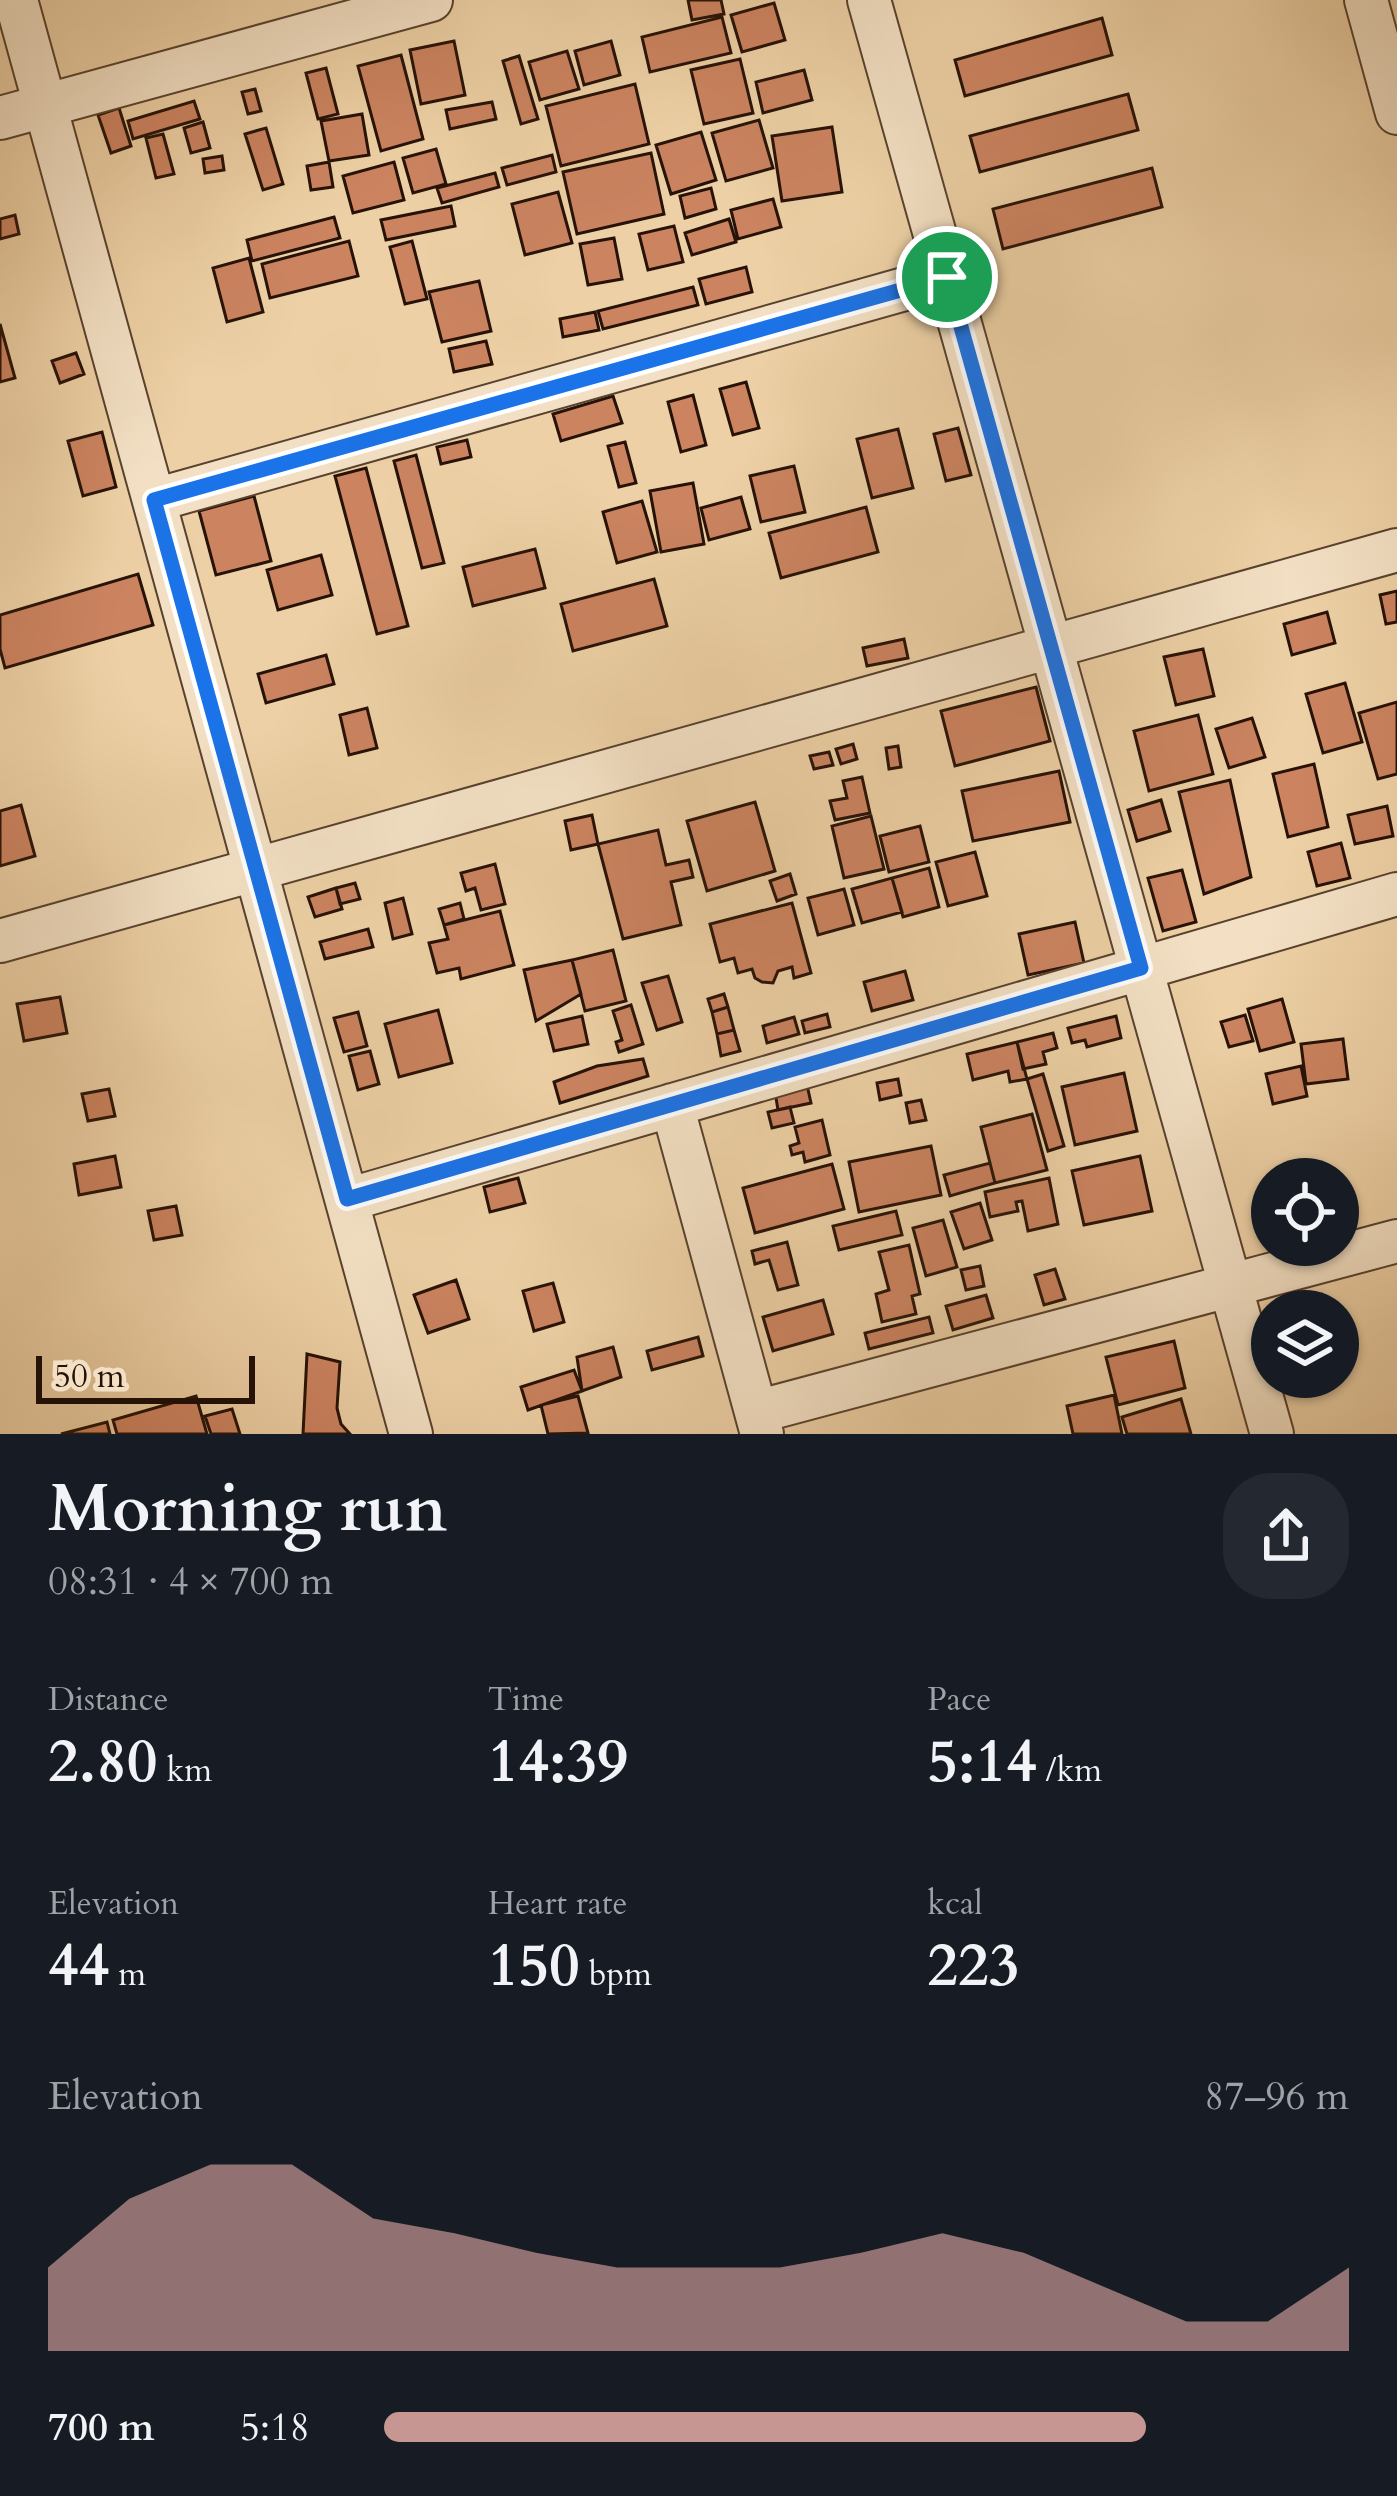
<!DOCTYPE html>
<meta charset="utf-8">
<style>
body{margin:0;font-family:Cardo,serif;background:#242831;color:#f1f3f6;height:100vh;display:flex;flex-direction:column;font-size:45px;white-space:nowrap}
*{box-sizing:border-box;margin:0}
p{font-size:39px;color:#9ea1a6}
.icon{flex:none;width:66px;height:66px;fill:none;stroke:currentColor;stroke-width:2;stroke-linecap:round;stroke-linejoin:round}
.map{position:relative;height:1434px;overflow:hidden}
.side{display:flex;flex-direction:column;background:#171b24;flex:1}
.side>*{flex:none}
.controls{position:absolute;left:1251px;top:1158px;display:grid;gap:24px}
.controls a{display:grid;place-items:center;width:108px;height:108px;border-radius:50%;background:#171b24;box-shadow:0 3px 9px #0004;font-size:60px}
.scale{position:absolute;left:36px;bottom:30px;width:219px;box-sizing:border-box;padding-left:12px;border:6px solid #271207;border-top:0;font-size:33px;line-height:42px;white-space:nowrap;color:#271207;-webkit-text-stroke:9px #f3e0c4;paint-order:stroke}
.pin{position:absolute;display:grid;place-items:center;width:102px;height:102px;color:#fff;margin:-51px;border:6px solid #fff;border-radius:50%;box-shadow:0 3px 12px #0007}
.round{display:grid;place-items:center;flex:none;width:126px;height:126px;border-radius:48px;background:#242831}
.head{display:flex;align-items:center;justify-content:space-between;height:204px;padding:0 48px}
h1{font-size:66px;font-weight:600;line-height:90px}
.metrics{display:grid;grid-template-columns:repeat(3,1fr);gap:18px;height:204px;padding:12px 48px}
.metrics div{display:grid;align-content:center}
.metrics b{font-size:60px;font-weight:600}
.metrics small{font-size:33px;font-weight:400}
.metrics p{font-size:33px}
.chart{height:336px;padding:24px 48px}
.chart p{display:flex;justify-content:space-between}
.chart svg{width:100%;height:216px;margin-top:12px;fill:#c59692;opacity:.7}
ul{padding:0 48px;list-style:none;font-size:39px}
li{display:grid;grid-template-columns:192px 144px 1fr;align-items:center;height:90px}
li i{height:30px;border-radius:15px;background:#c59692}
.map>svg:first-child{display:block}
.building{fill:#cb8360;stroke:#271207;stroke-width:3}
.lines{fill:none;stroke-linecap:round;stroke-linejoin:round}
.minor-casing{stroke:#58422e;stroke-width:46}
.minor{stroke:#f3e0c4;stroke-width:42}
.route-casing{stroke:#fff;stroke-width:24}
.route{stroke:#1a73e8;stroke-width:15}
</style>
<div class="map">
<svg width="1397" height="1434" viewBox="0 0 1397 1434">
<rect width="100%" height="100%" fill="#edd0a5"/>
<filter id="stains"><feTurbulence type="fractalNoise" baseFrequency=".00167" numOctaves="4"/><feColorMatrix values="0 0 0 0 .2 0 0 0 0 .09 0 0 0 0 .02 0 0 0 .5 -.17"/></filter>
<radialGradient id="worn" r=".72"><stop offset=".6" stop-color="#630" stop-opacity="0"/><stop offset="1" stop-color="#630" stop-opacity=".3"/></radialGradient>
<path class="building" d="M 688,0 L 721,0 L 724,14 L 692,20 Z
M 774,3 L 785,40 L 742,52 L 731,15 Z
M 722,17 L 731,53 L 650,72 L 642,37 Z
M 1102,18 L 1112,55 L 965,96 L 955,60 Z
M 454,41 L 465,95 L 421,104 L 410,50 Z
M 611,41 L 620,75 L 584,85 L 575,51 Z
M 567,51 L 579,89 L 540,100 L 529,62 Z
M 401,55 L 423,139 L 381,151 L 358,66 Z
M 519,56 L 538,119 L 521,124 L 503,61 Z
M 740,59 L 753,113 L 704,124 L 691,70 Z
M 326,68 L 338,114 L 318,119 L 306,73 Z
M 804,70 L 812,100 L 763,113 L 756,82 Z
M 635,84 L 649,144 L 561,166 L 546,106 Z
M 255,89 L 261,111 L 248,114 L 242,92 Z
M 1128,94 L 1138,130 L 980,172 L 970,136 Z
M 194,101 L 200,119 L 133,139 L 128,121 Z
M 492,102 L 496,119 L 450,129 L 446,110 Z
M 119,108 L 131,146 L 111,153 L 98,115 Z
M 362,114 L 369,155 L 329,161 L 321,121 Z
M 759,120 L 773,168 L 726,181 L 712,133 Z
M 203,122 L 210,148 L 191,153 L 184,128 Z
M 832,127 L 842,192 L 782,201 L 772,136 Z
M 266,128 L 283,184 L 263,190 L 245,134 Z
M 701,132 L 716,180 L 671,194 L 656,145 Z
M 163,134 L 174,174 L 156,178 L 146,138 Z
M 436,149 L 446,184 L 413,193 L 403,158 Z
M 651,153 L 664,214 L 577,234 L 563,172 Z
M 552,155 L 556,172 L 507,185 L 502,168 Z
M 222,156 L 224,170 L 205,173 L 203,159 Z
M 329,162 L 333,187 L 311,190 L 307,166 Z
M 394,162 L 404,200 L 353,213 L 343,176 Z
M 1152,168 L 1162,207 L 1003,249 L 993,209 Z
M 495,173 L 499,187 L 442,203 L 437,188 Z
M 711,188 L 716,209 L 685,218 L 680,196 Z
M 558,192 L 572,243 L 525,255 L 512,204 Z
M 773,199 L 781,227 L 738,239 L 731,210 Z
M 451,206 L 455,226 L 386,240 L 381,220 Z
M 15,215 L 19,234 L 0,239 L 0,219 Z
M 334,217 L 340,238 L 252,261 L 247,240 Z
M 729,219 L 736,242 L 692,255 L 685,233 Z
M 674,226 L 683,262 L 648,270 L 639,234 Z
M 614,238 L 622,279 L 588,285 L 580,244 Z
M 349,241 L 358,276 L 270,298 L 262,264 Z
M 412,241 L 427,299 L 405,304 L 390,247 Z
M 249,258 L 263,312 L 227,322 L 213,268 Z
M 746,267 L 752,292 L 706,304 L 699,279 Z
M 479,281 L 491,331 L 442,342 L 429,292 Z
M 693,287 L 698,305 L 603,329 L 598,311 Z
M 595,312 L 599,330 L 563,337 L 560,319 Z
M 0,324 L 15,378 L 0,382 Z
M 486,341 L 492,364 L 454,372 L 449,349 Z
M 76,353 L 84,374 L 60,383 L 52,361 Z
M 746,382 L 759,428 L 733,435 L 720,389 Z
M 693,395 L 706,445 L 681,452 L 668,402 Z
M 613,396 L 622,423 L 561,441 L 553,414 Z
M 958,428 L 971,475 L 946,481 L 934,434 Z
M 898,429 L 913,488 L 872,498 L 857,439 Z
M 102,432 L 116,487 L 83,496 L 68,441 Z
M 467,440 L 471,457 L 441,464 L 437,447 Z
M 625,442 L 636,483 L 619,487 L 608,446 Z
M 416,455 L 444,563 L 422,568 L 394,461 Z
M 794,466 L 805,512 L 761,522 L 750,476 Z
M 366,468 L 408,626 L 377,634 L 335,476 Z
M 693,483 L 704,544 L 661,552 L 650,491 Z
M 254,496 L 271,561 L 216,575 L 199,511 Z
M 741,497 L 750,529 L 709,540 L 701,508 Z
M 642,501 L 657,552 L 617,563 L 603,512 Z
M 866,507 L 878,552 L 781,578 L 769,533 Z
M 535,549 L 545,588 L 473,606 L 463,567 Z
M 321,555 L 332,595 L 278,610 L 267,570 Z
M 138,574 L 153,625 L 5,668 L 0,649 L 0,615 Z
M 654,579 L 667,626 L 573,651 L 561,604 Z
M 1397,591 L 1397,622 L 1386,624 L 1380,595 Z
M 1327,612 L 1335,643 L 1292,655 L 1284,624 Z
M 904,639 L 908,658 L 867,666 L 863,648 Z
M 1203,649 L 1214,696 L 1176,705 L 1164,657 Z
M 326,655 L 334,684 L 266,703 L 258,674 Z
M 1345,683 L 1362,742 L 1323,753 L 1306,694 Z
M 1036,687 L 1050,741 L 955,766 L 941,711 Z
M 1397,702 L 1397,774 L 1378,779 L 1359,713 Z
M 367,708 L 377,748 L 349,755 L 340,715 Z
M 1198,715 L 1213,774 L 1149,791 L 1134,731 Z
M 1252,718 L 1265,757 L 1229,768 L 1216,729 Z
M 853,744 L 857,759 L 841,764 L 836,749 Z
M 898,746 L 901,767 L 889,769 L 886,748 Z
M 829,752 L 833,765 L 814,769 L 810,756 Z
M 1314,764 L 1328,827 L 1288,837 L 1273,774 Z
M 1059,771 L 1070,822 L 973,841 L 962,791 Z
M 862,777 L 870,813 L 835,820 L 830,801 L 847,798 L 843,781 Z
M 1230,780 L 1251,877 L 1204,894 L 1179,792 Z
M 1161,800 L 1170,831 L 1137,841 L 1128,810 Z
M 755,802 L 775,871 L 707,891 L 687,821 Z
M 21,805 L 35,856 L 0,866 L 0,811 Z
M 1387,806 L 1393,836 L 1355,844 L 1348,815 Z
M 592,815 L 598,844 L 571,850 L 565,821 Z
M 871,816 L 884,869 L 844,878 L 832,826 Z
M 920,826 L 929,862 L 889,872 L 880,836 Z
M 658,830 L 666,865 L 689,860 L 693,877 L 671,882 L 681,925 L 623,939 L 598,844 Z
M 1341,843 L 1350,878 L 1317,886 L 1308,852 Z
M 975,852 L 987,896 L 948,906 L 936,862 Z
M 495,864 L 505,904 L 481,910 L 475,888 L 466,891 L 461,873 Z
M 929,868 L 939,907 L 903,917 L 892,878 Z
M 1182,870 L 1196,922 L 1163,931 L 1148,878 Z
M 790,874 L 796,894 L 777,901 L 770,881 Z
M 892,878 L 902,912 L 862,923 L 852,889 Z
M 355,883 L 360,899 L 340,904 L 336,888 Z
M 336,888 L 342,909 L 315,917 L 308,897 Z
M 844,889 L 854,925 L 818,935 L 808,898 Z
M 403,898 L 412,934 L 393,939 L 385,903 Z
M 460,903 L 464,919 L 444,925 L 439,909 Z
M 792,903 L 811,973 L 794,978 L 792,967 L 778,971 L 773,983 L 762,982 L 755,978 L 752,969 L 738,973 L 734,958 L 720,962 L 710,924 Z
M 500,911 L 514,965 L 461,979 L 459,968 L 437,973 L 429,943 L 448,939 L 444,925 Z
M 1075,922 L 1084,963 L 1028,975 L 1019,934 Z
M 368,929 L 373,947 L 325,959 L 320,942 Z
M 613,950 L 626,1001 L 585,1011 L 572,960 Z
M 572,960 L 581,994 L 536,1021 L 524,970 Z
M 905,971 L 913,1000 L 872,1011 L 864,982 Z
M 668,976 L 682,1022 L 657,1030 L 642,983 Z
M 724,994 L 728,1007 L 712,1012 L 708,999 Z
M 60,997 L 67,1033 L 24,1041 L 17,1004 Z
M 1282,999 L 1294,1042 L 1260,1051 L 1248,1009 Z
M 631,1005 L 643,1044 L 619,1052 L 616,1042 L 622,1040 L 613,1011 Z
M 728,1007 L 734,1030 L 717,1034 L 712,1012 Z
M 438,1010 L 452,1063 L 399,1077 L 385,1024 Z
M 358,1012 L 367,1046 L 344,1052 L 334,1018 Z
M 827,1014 L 830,1027 L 805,1033 L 802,1021 Z
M 1245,1015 L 1253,1041 L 1229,1047 L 1221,1022 Z
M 582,1016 L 588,1044 L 554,1051 L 547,1024 Z
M 1116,1016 L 1121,1038 L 1087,1047 L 1085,1040 L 1072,1043 L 1068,1028 Z
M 794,1017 L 799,1034 L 767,1043 L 763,1026 Z
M 734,1030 L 740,1051 L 721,1056 L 717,1034 Z
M 1053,1033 L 1057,1048 L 1043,1052 L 1046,1064 L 1023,1069 L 1017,1042 Z
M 1343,1039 L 1348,1079 L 1306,1084 L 1301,1044 Z
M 1017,1042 L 1027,1079 L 1010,1082 L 1008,1071 L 973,1080 L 967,1054 Z
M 370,1051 L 379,1084 L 358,1090 L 349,1056 Z
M 643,1059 L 648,1076 L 560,1103 L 554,1082 L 597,1066 Z
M 1301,1066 L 1307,1096 L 1273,1104 L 1266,1074 Z
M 1124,1073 L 1137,1131 L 1075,1145 L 1062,1087 Z
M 1043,1074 L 1064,1146 L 1048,1151 L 1027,1079 Z
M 898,1079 L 901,1095 L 880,1100 L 877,1083 Z
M 807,1085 L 811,1103 L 778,1110 L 775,1092 Z
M 109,1089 L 115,1116 L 88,1121 L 82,1094 Z
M 921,1100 L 926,1120 L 910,1123 L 906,1103 Z
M 790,1107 L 794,1123 L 772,1128 L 768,1112 Z
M 1032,1114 L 1047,1170 L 995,1183 L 981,1127 Z
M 822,1120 L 830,1155 L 805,1162 L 803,1152 L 792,1155 L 790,1146 L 799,1143 L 795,1127 Z
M 931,1146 L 941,1195 L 859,1212 L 849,1162 Z
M 115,1156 L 121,1187 L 79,1195 L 74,1164 Z
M 1140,1156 L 1152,1211 L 1084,1225 L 1072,1171 Z
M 990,1163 L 995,1183 L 950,1196 L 944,1175 Z
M 832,1164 L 844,1209 L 755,1233 L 743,1188 Z
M 518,1178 L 525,1203 L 490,1212 L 484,1187 Z
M 1049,1178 L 1058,1224 L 1028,1231 L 1022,1201 L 1016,1202 L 1018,1211 L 990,1217 L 985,1192 Z
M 980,1203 L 992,1240 L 964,1249 L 951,1212 Z
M 176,1206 L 182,1235 L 154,1240 L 148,1211 Z
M 896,1211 L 902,1235 L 839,1250 L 833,1226 Z
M 943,1220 L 957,1267 L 926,1276 L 913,1228 Z
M 787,1242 L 798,1285 L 778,1290 L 769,1260 L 755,1264 L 752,1251 Z
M 909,1245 L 920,1294 L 912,1296 L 916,1314 L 882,1322 L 876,1294 L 889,1290 L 879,1252 Z
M 980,1266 L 984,1286 L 966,1290 L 961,1270 Z
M 1055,1269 L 1065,1299 L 1044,1305 L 1035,1275 Z
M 456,1280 L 469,1319 L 428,1333 L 414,1295 Z
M 553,1283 L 564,1322 L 534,1331 L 523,1291 Z
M 986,1295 L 993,1318 L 953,1330 L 946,1306 Z
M 823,1300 L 833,1334 L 773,1351 L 763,1317 Z
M 929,1317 L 933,1333 L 869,1349 L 865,1333 Z
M 698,1337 L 703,1356 L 652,1370 L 647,1351 Z
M 1174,1341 L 1185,1388 L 1118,1405 L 1106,1357 Z
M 613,1347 L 621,1377 L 582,1391 L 577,1357 Z
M 307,1354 L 340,1362 L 337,1408 L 341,1424 L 350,1434 L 303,1434 Z
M 574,1370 L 582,1391 L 528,1410 L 521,1387 Z
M 1114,1395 L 1122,1434 L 1073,1434 L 1067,1406 Z
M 196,1396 L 207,1434 L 117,1434 L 113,1420 Z
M 578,1396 L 588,1433 L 548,1434 L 541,1405 Z
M 1181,1399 L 1191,1434 L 1127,1434 L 1122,1417 Z
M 232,1409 L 240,1434 L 211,1434 L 205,1416 Z
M 107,1422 L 110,1434 L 61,1434 Z"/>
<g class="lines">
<defs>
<path id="minor" d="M 16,0 L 411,1434
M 869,0 L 1272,1434
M 1366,0 L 1397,113
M 0,118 L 431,0
M 155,500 L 947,277
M 0,941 L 1397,550
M 672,1105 L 762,1434
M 347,1200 L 1397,894
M 756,1412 L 1397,1241"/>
</defs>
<use href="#minor" class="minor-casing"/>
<use href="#minor" class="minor"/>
</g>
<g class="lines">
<defs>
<path id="route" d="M 947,277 L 1141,968 L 347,1199 L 154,500 Z"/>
</defs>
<use href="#route" class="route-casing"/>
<use href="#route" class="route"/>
</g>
<rect width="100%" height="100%" filter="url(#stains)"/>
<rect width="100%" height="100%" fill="url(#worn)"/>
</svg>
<div class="controls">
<a><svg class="icon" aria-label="locate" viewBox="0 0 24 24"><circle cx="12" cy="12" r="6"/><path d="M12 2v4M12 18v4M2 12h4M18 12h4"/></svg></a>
<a><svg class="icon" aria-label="layers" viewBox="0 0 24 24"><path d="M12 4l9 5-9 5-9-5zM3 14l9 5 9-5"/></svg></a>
</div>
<div class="scale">50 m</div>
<div class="pin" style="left:947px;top:277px;background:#1e9e55"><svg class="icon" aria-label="arrive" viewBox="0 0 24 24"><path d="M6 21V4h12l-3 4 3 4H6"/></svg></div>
</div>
<section class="side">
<div class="head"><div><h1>Morning run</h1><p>08:31 · 4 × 700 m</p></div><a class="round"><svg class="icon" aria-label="share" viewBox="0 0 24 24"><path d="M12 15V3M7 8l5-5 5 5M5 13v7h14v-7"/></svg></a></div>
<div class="metrics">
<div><p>Distance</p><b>2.80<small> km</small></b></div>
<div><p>Time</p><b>14:39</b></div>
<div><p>Pace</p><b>5:14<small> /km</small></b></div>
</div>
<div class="metrics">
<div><p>Elevation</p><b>44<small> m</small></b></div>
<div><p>Heart rate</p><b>150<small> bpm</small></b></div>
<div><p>kcal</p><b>223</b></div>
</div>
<div class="chart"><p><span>Elevation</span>87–96 m</p>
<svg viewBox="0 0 160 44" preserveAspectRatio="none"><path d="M0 44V27L10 13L20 6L30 6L40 17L50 20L60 24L70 27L80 27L90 27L100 24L110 20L120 24L130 31L140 38L150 38L160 27V44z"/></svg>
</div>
<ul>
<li><b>700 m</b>5:18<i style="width:79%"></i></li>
</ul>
</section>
